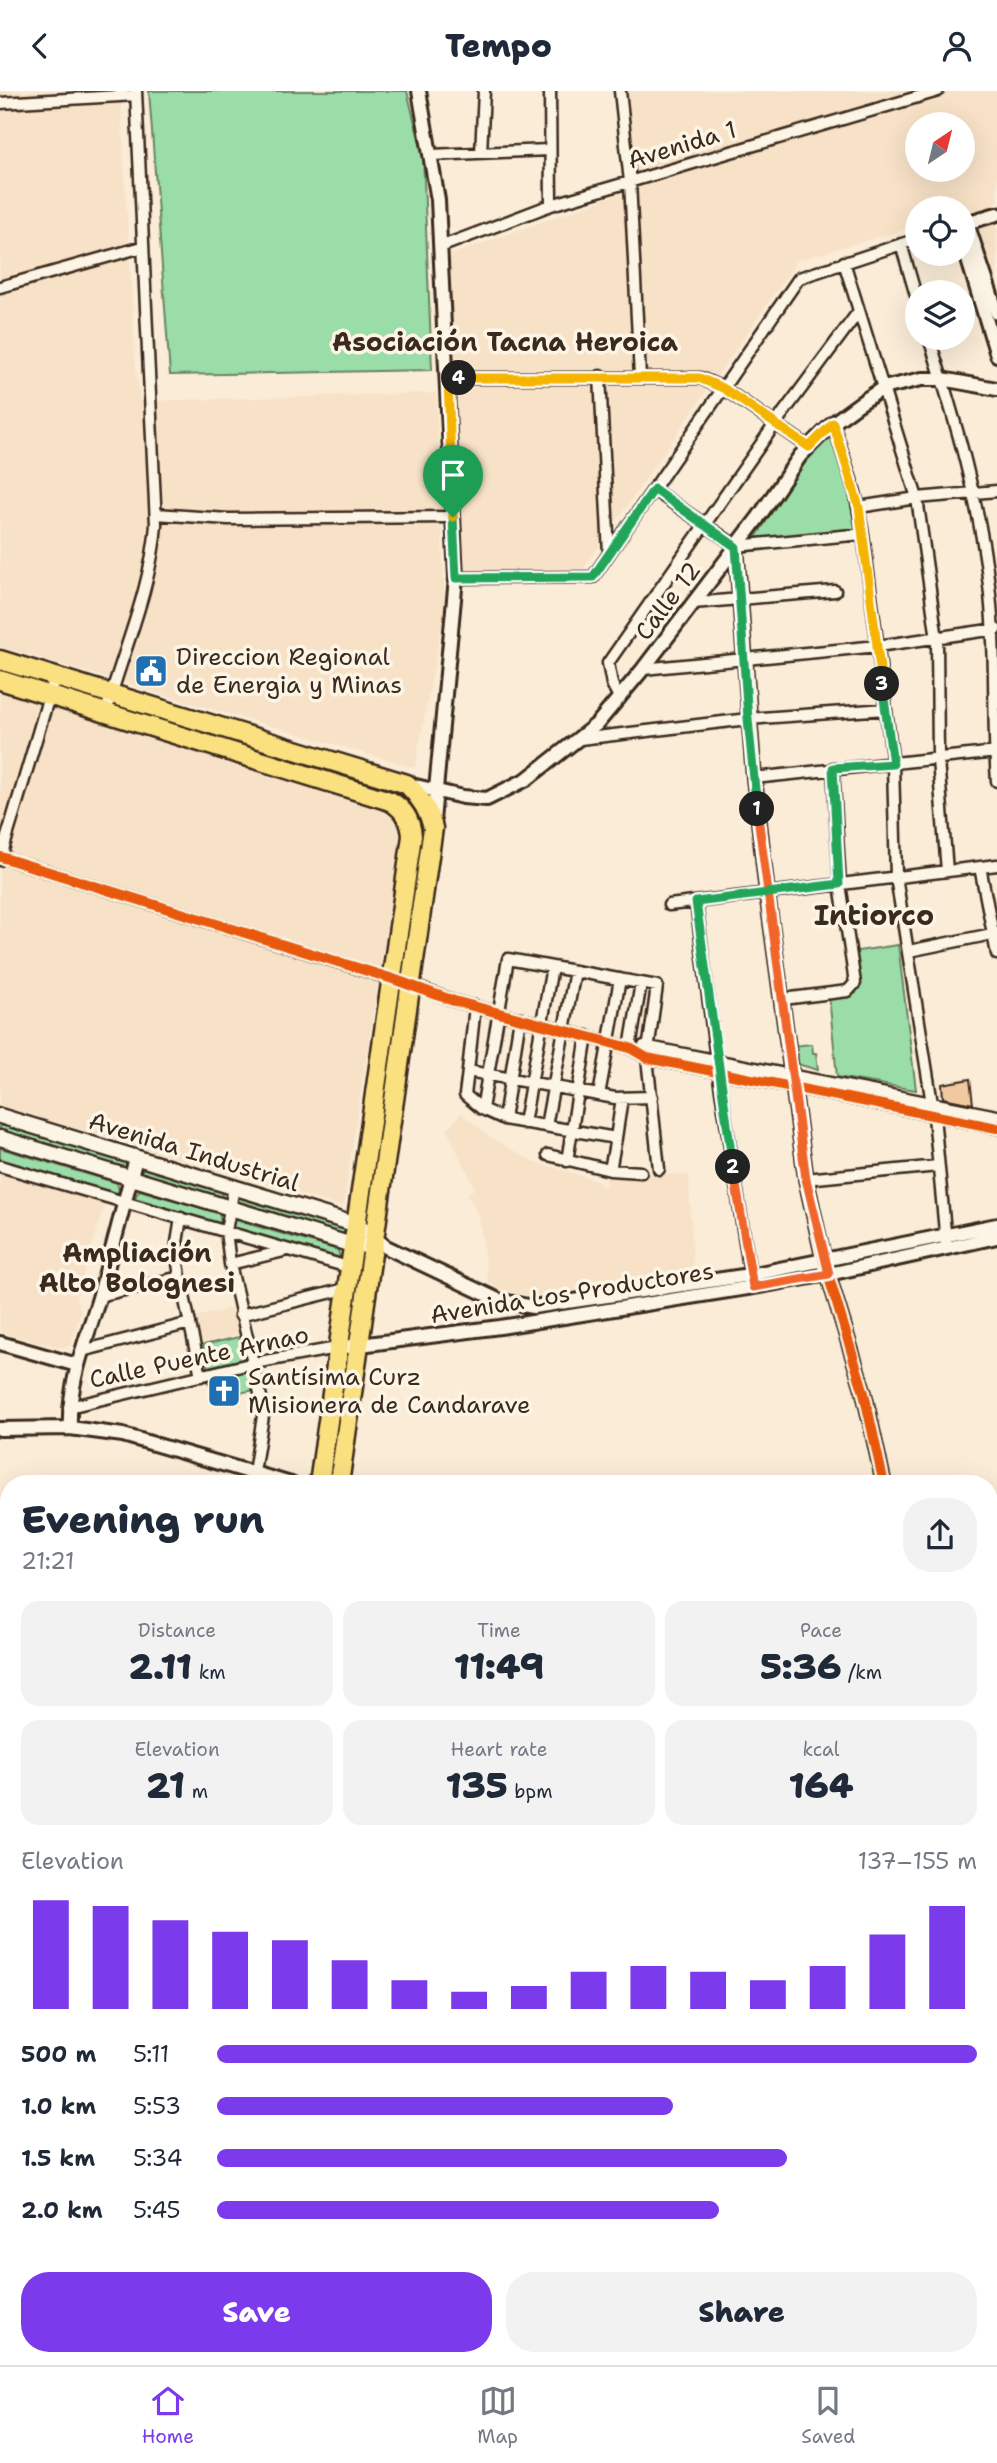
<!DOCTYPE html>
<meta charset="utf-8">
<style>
body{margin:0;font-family:"Shantell Sans",sans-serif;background:#f2f2f3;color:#1f2937;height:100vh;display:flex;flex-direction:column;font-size:26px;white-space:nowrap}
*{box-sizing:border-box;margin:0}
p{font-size:23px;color:#747a83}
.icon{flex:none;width:38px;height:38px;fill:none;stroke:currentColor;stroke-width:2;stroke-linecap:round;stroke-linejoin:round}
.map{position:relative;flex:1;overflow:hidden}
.details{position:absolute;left:0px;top:1384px;width:998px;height:891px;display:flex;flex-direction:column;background:#fff;border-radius:28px 28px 0 0;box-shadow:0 7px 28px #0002}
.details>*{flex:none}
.needle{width:46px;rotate:35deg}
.controls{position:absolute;left:905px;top:21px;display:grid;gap:14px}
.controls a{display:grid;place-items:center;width:70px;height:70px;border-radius:50%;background:#fff;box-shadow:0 7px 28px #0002;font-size:35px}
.pin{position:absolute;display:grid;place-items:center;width:60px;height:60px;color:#fff;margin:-72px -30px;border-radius:50% 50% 50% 0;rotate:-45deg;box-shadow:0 0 7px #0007}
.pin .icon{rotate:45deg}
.km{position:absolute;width:35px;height:35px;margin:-18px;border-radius:50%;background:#222;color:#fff;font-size:19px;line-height:35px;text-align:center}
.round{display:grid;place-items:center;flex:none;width:74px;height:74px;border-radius:28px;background:#f2f2f3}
.head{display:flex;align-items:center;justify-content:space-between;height:119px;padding:0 21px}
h1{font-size:38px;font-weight:800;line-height:52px}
.stats{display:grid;grid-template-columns:repeat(3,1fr);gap:10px;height:119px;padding:7px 21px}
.stats div{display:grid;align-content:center;border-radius:18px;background:#f2f2f3;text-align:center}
.stats b{font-size:35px;font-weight:800}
.stats small{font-size:19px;font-weight:400}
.stats p{font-size:19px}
.chart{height:196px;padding:14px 21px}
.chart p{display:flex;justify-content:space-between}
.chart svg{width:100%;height:126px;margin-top:7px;stroke:#7c3aed;stroke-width:6}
.action{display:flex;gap:14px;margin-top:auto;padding:14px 21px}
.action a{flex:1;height:80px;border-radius:28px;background:#7c3aed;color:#fff;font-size:28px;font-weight:800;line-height:80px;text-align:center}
.action a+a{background:#f2f2f3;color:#1f2937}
ul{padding:0 21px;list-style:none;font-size:23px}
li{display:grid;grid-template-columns:112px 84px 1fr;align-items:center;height:52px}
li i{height:18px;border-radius:9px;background:#7c3aed}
header{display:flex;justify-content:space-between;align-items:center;height:91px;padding:0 21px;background:#fff;font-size:32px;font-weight:800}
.menu{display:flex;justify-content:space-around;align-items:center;height:98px;border-top:2px solid #e0e1e3;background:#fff;font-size:19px;color:#747a83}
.menu a{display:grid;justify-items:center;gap:4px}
.menu .current{color:#7c3aed}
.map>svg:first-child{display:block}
.built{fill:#f7e2c7;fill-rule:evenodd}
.green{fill:#9adda8;stroke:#6a8463;stroke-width:2}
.building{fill:#f1c9a1;stroke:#3b2a1e;stroke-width:2}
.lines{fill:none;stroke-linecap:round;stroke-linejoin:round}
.minor-casing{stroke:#3b2a1e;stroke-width:15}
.tertiary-casing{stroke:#3b2a1e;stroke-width:18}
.secondary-casing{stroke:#3b2a1e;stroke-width:19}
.primary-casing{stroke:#3b2a1e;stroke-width:21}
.trunk-casing{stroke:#3b2a1e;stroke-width:23}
.minor{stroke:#fcf5e5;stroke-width:10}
.tertiary{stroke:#fcf5e5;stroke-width:12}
.secondary{stroke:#fcf5e5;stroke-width:14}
.primary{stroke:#fbe080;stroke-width:16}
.trunk{stroke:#fbe080;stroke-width:18}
.cycleway-casing{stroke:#fcf5e5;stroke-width:15}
.cycleway{stroke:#e8590c;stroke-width:10}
.split-1-casing{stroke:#fff;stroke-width:14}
.split-2-casing{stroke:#fff;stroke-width:14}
.split-3-casing{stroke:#fff;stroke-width:14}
.split-4-casing{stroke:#fff;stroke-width:14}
.split-5-casing{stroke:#fff;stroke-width:14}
.split-1{stroke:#22a559;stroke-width:9}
.split-2{stroke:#f0652b;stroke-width:9}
.split-3{stroke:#22a559;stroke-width:9}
.split-4{stroke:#f5b400;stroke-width:9}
.split-5{stroke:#f5b400;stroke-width:9}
.labels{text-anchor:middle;stroke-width:7;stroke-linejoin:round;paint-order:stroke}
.street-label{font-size:24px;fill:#3b2a1e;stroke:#fcf5e5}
.poi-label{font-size:24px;fill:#3b2a1e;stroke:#fcf5e5;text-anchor:start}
.neighbourhood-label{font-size:26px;font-weight:bold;fill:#3b2a1e;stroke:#fcf5e5}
.quarter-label{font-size:28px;font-weight:bold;fill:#3b2a1e;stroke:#fcf5e5}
</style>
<header><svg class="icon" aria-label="back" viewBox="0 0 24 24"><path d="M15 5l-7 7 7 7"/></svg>Tempo<svg class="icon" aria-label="person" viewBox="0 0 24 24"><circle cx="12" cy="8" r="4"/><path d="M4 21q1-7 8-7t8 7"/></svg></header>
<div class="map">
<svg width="997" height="2274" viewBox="0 0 997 2274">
<rect width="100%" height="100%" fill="#faecd7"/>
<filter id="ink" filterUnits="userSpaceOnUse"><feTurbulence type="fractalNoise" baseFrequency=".0143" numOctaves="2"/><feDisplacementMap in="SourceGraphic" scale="14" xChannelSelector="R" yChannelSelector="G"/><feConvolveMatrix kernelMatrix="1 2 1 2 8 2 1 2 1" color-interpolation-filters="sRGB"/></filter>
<g filter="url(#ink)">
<path class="built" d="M 0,0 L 120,0 L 135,266 L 140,310 L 436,302 L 445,517 L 415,677 L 0,556 Z
M 625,0 L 997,0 L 997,206 L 971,121 L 963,122 L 962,117 L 917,117 L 917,135 L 798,169 L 583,478 L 456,483 L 445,166 L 635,97 ZM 917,33 L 962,33 L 962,79 L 917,79 Z
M 0,596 L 389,714 L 398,726 L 402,737 L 343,1116 L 0,1015 Z
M 461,1022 L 490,1046 L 532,1070 L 599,1090 L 599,1094 L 605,1095 L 607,1082 L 689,1084 L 693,1179 L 548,1204 L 527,1204 L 498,1198 L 488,1191 L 479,1126 L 468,1103 L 475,1097 L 447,1039 Z
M 0,1082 L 105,1112 L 76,1209 L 81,1219 L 71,1254 L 62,1257 L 0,1241 Z
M 234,1217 L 240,1243 L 201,1252 L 195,1226 Z"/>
<path class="green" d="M 149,0 L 407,0 L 423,65 L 432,279 L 170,284 Z
M 830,344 L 834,349 L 854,410 L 859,441 L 753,451 L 803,371 Z
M 329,676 C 369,689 418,694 426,742 L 404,883 L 400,883 L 416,732 L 323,683 Z
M 898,854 L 916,999 L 837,986 L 829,905 L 856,902 L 851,861 Z
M 812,953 L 813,962 L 816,962 L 818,979 L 794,972 L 792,955 Z
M 0,1031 L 122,1068 L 126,1072 L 126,1078 L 119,1079 L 0,1042 Z
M 0,1057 L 117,1092 L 119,1100 L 115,1103 L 0,1068 Z
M 145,1075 L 218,1097 L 223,1101 L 222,1107 L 218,1109 L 139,1082 Z
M 139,1099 L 219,1122 L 221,1131 L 217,1133 L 139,1110 L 135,1107 Z
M 240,1103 L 340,1134 L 344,1138 L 344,1143 L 339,1145 L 236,1113 L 235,1106 Z
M 235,1129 L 338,1159 L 340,1168 L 336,1170 L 235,1140 L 232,1136 Z
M 239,1246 L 244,1268 L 208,1276 L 203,1254 Z
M 250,1278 L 256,1299 L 232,1303 L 226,1294 L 211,1295 L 205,1288 Z"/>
<path class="building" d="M 970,988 L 973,1013 L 943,1007 L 942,993 Z
M 989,1786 L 993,1786 L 997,1812 L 997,1828 L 989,1830 Z"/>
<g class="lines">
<defs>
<path id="minor" d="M 550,0 L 551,114
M 620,0 L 630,91 L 640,286
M 0,12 L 136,4
M 481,62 L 484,0
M 431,64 L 549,59
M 901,153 L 917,208
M 440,156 L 551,114 L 938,0
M 844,171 L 917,407 L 937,548 L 938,669 L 947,780
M 0,196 L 142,156
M 929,247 C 955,328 979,409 989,494 C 997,559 992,625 997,690
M 600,285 L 609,463
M 448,287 L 700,287 L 723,297 L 809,356
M 833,332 L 855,401 L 863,443 L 893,673 L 896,786 L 934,1025 L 946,1151
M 654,399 L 736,455 L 863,443
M 859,416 L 917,407 L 997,400
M 156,423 L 228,428 L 453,426
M 456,487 L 593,486 L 799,187 L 917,148
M 693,512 L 835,500
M 643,578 L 878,555 L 996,538
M 620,608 L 612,593 L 608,572 L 775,333 L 859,220
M 106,621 C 123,560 151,498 156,434 L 136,0
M 580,648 L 748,628 L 886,618
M 754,687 L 997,661
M 1,766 L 395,889
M 0,769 L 55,585
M 980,776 L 997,863
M 696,811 L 716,968 L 751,1189
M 669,814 L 997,774
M 909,860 L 997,842
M 409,893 L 454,910 L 630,957 L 647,967 L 997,1037
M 783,908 L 848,900 L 855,892 L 840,793 L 833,677
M 475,915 L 468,980 L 615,1007 L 652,1006
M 644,955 L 997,1025
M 630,957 L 641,892
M 468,980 L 465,1004 L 482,1018
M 599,1004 L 620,888
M 504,1028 L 520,927
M 524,1032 L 552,876
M 546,1035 L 575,880
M 616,1047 L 622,1007
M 548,1064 L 610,1079 L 641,1081
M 567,1070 L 587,945
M 0,1075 L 348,1176
M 610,1079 L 616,1047 L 504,1028 L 482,1018 L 508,868 L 657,895 L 647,967 L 659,1078
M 806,1088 L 938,1075
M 234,1096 L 226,1140 L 230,1173 L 264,1319 L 254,1381
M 181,1127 L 176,1158 L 180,1186 L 201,1285
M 230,1173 L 284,1160
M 99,1205 L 180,1186
M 240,1224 L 345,1198
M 82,1260 L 190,1232
M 69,1316 L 254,1272 L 337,1257
M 0,1424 L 9,1423
M 0,1483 L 9,1482
M 0,1587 L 9,1623
M 9,1781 L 1,1790 L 9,1852
M 989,2049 L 997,2047
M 0,2068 L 9,2067
M 989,2170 L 997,2169
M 989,2224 L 997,2221
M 625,2266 L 627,2274
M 666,2266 L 669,2274
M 747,2266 L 750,2274
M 69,2274 L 70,2266
M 572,2274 L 603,2266
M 757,2274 L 776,2266
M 865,2274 L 884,2266
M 996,2274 L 997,2274"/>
<path id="tertiary" d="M 419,0 L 438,109 L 456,487 L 433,730
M 967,132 L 997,222
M 962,133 L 997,123
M 962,149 L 997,264
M 736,455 L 754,687 L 767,802 L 806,1088 L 824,1170 L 864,1302 L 884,1393
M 407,693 L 463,706 L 487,708 L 527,688 L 597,633 L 643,578 L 758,427 L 800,365 L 833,332 L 859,313 L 883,297 L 922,288 L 942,288 L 997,298
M 373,1145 L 386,1156 L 498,1209 L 533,1216 L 750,1184 L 997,1134
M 0,1252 L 77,1274
M 337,1257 L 500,1236 L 753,1196 L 829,1183 L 997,1146
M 70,1337 C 68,1291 86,1250 99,1207 C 112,1160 124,1113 136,1067
M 0,1338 L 70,1337 L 123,1344 L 291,1393
M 0,1695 L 9,1694
M 989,2124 L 997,2160
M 549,2266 L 551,2274
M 284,2274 L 303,2266"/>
<path id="secondary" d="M 0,1025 L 354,1133 L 373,1145
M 0,1047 L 352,1154 L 372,1155
M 989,1627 L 997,1630
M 989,1640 L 997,1644"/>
<path id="primary" d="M 0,1956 L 9,1955
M 0,1978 L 9,1977"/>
<path id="trunk" d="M 0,569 L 407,693 C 420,706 429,719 433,737 L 339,1393
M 0,589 L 390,710 C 404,718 411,729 412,745 C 383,961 348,1177 319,1393
M 989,1938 L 997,1938
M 989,1956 L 997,1956
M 191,2274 L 193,2266
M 209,2274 L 211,2266"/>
</defs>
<use href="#minor" class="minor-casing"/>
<use href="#tertiary" class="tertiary-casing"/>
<use href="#secondary" class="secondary-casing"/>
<use href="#primary" class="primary-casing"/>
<use href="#trunk" class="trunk-casing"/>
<use href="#minor" class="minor"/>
<use href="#tertiary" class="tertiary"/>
<use href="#secondary" class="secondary"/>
<use href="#primary" class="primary"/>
<use href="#trunk" class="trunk"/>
<defs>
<path id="cycleway" d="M 736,455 L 754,687 L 767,802 L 806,1088 L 824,1170 L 864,1302 L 884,1393
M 1,766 L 393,888 L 454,910 L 630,957 L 647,967 L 997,1037"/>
</defs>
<use href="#cycleway" class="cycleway-casing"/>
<use href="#cycleway" class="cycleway"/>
</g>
</g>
<g class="lines" filter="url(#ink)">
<defs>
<path id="split-1" d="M 453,426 L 456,487 L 593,486 L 654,398 L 736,456 L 748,628 L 757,718"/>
<path id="split-2" d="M 733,1076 L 753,1196 L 829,1183 L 806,1088 L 757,718"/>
<path id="split-3" d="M 733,1076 L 696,811 L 839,793 L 833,677 L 893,673 L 882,593"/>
<path id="split-4" d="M 459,287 L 699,287 L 723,297 L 809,356 L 833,332 L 859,416 L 882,593"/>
<path id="split-5" d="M 453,426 L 448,287 L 459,287"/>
</defs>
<use href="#split-1" class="split-1-casing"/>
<use href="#split-2" class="split-2-casing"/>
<use href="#split-3" class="split-3-casing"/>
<use href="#split-4" class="split-4-casing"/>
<use href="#split-5" class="split-5-casing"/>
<use href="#split-1" class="split-1"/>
<use href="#split-2" class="split-2"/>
<use href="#split-3" class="split-3"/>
<use href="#split-4" class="split-4"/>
<use href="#split-5" class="split-5"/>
</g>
<defs>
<symbol id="civic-square" viewBox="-11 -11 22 22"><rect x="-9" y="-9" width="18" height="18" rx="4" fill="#1f6fb2" stroke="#fcf5e5"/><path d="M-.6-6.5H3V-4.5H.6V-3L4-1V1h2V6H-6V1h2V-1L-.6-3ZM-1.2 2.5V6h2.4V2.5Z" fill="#fff"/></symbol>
<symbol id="church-square" viewBox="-11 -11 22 22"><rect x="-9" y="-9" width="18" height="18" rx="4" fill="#1f6fb2" stroke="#fcf5e5"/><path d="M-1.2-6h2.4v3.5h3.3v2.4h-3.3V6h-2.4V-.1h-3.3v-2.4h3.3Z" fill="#fff"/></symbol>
</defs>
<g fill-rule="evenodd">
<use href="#civic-square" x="132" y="561" width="38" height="38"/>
<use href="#church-square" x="205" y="1281" width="38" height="38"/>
</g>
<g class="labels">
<g class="street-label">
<text transform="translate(682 54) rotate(-17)" y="8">Avenida 1</text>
<text transform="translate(668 510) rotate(-53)" y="8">Calle 12</text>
<text transform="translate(194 1061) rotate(17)" y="8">Avenida Industrial</text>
<text transform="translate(572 1202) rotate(-9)" y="8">Avenida Los Productores</text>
<text transform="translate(199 1266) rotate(-12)" y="8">Calle Puente Arnao</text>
</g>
<g class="poi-label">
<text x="176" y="574">Direccion Regional<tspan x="176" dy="28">de Energia y Minas</tspan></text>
<text x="248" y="1294">Santísima Curz<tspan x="248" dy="28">Misionera de Candarave</tspan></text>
</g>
<g class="neighbourhood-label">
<text x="505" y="260">Asociación Tacna Heroica</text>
<text x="137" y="1171">Ampliación<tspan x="137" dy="30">Alto Bolognesi</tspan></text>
</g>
<g class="quarter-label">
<text x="874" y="834">Intiorco</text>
</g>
</g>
</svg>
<div class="controls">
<a><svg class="needle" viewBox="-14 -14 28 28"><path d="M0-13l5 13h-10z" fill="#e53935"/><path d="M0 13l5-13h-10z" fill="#747a83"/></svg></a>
<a><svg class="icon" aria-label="locate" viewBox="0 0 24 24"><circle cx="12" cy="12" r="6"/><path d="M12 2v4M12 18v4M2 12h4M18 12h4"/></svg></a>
<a><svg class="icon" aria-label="layers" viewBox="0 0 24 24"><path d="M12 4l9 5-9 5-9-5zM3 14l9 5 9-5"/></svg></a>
</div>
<div class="pin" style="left:453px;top:426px;background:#1e9e55"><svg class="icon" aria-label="arrive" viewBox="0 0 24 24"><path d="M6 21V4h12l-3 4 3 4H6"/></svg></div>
<b class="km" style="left:757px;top:718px">1</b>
<b class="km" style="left:733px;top:1076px">2</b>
<b class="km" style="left:882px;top:593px">3</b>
<b class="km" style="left:459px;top:287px">4</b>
<section class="details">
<div class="head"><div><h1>Evening run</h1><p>21:21</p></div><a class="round"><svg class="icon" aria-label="share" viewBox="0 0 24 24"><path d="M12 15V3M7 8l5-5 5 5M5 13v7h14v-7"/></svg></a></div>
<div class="stats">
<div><p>Distance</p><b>2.11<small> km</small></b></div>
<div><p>Time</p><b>11:49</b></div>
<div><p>Pace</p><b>5:36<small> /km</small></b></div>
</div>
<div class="stats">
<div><p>Elevation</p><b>21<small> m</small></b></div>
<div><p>Heart rate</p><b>135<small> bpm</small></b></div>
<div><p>kcal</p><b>164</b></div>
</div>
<div class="chart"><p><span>Elevation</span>137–155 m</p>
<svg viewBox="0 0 160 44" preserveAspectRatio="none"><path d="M5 44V6M15 44V8M25 44V13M35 44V17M45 44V20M55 44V27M65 44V34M75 44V38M85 44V36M95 44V31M105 44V29M115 44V31M125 44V34M135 44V29M145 44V18M155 44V8"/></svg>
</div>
<ul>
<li><b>500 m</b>5:11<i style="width:100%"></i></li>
<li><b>1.0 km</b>5:53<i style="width:60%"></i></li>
<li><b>1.5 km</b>5:34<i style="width:75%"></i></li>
<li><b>2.0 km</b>5:45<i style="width:66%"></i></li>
</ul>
<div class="action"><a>Save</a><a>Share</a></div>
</section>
</div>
<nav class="menu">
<a class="current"><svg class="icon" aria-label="home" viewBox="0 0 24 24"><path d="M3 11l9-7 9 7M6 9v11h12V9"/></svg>Home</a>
<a><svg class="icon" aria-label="map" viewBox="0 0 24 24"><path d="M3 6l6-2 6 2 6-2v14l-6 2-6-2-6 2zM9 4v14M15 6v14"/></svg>Map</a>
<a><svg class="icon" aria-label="saved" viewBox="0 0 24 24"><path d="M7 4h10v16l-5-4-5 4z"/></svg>Saved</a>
</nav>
